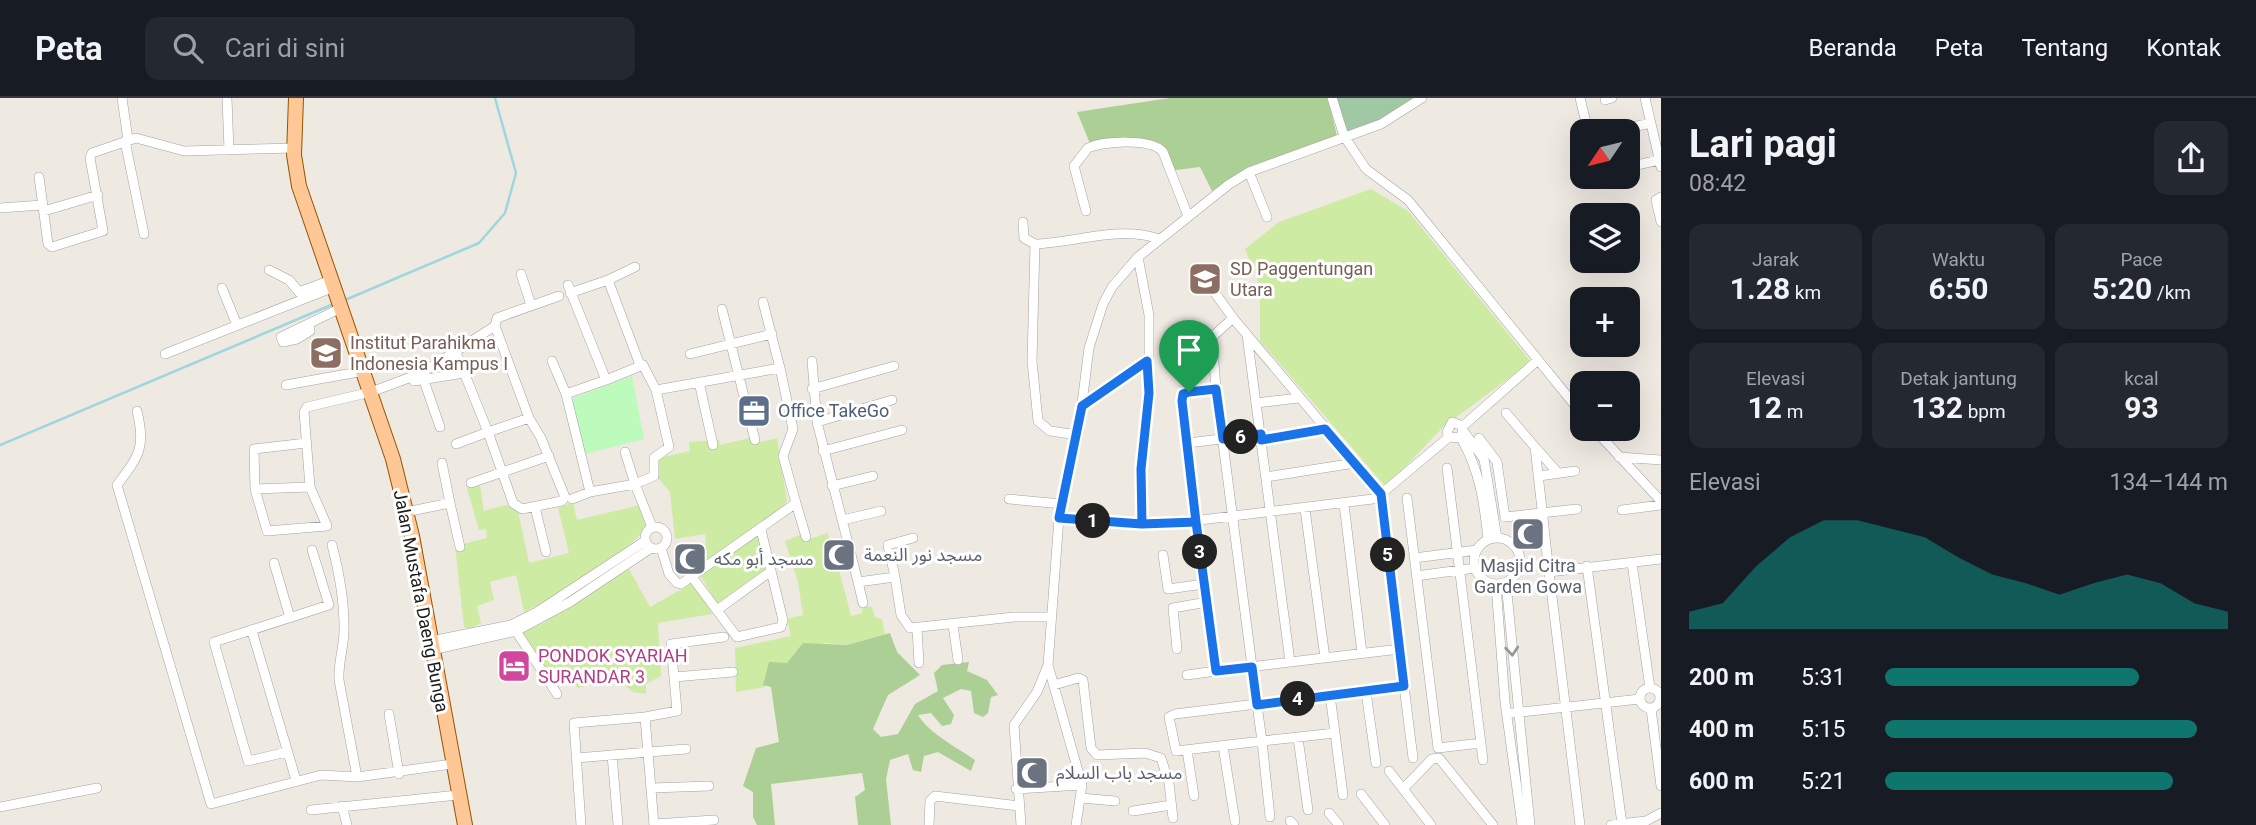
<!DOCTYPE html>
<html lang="id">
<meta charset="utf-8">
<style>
body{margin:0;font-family:Roboto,"Noto Sans Arabic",sans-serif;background:#242831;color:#f1f3f6;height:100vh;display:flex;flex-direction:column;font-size:26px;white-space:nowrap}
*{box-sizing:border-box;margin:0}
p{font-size:23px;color:#9ea1a6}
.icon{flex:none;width:38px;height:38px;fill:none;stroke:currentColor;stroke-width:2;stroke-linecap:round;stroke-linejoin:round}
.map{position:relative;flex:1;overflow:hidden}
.sheet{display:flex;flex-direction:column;background:#171b24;width:595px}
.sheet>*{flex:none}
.needle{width:46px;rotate:235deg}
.tools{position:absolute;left:1570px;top:21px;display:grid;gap:14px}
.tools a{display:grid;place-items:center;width:70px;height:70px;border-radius:14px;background:#171b24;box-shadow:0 7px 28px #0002;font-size:35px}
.pin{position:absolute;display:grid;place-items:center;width:60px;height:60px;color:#fff;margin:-72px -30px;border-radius:50% 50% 50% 0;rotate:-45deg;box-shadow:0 0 7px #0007}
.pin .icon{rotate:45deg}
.km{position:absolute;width:35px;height:35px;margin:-18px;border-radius:50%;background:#222;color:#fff;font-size:19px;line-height:35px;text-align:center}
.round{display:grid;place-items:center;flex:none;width:74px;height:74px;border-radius:14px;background:#242831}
.head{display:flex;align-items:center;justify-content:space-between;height:119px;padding:0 28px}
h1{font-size:38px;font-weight:700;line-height:52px}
.figures{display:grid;grid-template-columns:repeat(3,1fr);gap:10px;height:119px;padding:7px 28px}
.figures div{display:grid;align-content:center;border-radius:14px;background:#242831;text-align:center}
.figures b{font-size:30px;font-weight:700}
.figures small{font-size:19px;font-weight:400}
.figures p{font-size:19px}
.chart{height:196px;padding:14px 28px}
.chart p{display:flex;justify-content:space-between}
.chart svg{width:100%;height:126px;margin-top:7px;fill:#0f766e;opacity:.7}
ul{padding:0 28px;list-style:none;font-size:23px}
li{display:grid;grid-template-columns:112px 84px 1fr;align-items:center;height:52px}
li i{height:18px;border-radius:9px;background:#0f766e}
header{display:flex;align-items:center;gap:42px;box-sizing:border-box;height:98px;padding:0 35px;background:#171b24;border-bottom:2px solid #363941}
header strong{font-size:33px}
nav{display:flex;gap:38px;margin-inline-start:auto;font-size:24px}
.search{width:490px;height:63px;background:#242831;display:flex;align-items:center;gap:18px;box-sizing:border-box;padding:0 24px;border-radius:14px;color:#9ea1a6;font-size:26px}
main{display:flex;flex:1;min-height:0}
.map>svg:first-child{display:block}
.grass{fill:#ceeba4}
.forest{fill:#abcf94}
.cemetery{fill:#a1c8a4}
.park{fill:#bcfbbb}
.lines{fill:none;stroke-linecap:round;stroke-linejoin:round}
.stream{stroke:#9fd6de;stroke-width:2.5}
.street-casing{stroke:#a3a3a3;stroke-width:10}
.primary-casing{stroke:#955500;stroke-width:16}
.street{stroke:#fff;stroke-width:9}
.primary{stroke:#ffc796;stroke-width:14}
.oneway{stroke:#999}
.route-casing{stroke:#fff;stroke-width:14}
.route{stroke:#1a73e8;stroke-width:9}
.labels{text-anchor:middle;stroke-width:6;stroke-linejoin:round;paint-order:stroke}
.education-label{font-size:18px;fill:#785e54;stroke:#fff;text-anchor:start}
.service-label{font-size:18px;fill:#4e5e75;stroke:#fff;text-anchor:start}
.worship-label{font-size:18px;fill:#5b616d;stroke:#fff;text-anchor:start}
.street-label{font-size:18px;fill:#1c1c1c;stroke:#fff}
.hotel-label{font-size:18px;fill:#b23c85;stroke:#fff;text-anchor:start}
</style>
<header>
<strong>Peta</strong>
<div class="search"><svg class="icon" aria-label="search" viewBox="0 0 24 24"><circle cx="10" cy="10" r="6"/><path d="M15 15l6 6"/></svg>Cari di sini</div>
<nav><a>Beranda</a><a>Peta</a><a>Tentang</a><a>Kontak</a></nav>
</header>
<main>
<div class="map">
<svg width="1661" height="727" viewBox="0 0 1661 727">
<rect width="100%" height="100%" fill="#eee9e1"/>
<path class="grass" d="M 1371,91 L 1408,113 L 1531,264 L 1443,329 L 1386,389 L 1260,243 L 1260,188 L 1245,151 L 1279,124 Z
M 750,340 L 753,346 L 777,340 L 787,403 L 783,409 L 707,463 L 705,436 L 675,441 L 670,394 L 659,381 L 659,360 L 690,353 L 689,344 L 719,342 L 720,347 Z
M 480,387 L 484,413 L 505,407 L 518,413 L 529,465 L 569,455 L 558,410 L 573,405 L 577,422 L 640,407 L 647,430 C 617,462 563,496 524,514 L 516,477 L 490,484 L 494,502 L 477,508 L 481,525 L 469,531 L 464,529 L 455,448 L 487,440 L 486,431 L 479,432 L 467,390 Z
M 828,435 L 833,471 L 838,468 L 851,518 L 862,515 L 862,508 L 872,509 L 875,519 L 882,521 L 885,536 L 847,547 L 824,545 L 787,565 L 764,587 L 765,589 L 736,594 L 735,550 L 791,538 L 787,521 L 803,517 L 798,484 L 785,443 L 800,437 L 803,443 Z
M 758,438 L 766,471 L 718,507 L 700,477 Z
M 629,471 L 650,509 L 694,484 L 712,516 L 658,525 L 661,578 L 646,586 L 646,596 L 633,594 L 617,581 L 578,590 L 567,578 L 551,581 L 520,536 L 543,525 Z"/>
<path class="forest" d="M 1170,0 L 1328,0 L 1337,38 L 1243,72 L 1212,93 L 1200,69 L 1168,73 L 1154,44 L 1091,48 L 1077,14 Z
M 890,535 L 897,554 L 920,577 L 888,597 L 873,631 L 881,639 L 898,636 L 915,606 L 938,593 L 934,575 L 942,567 L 969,564 L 967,573 L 987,582 L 998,597 L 991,599 L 988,615 L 983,619 L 974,615 L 971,593 L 961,591 L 943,600 L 954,617 L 951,626 L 942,628 L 931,615 L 918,617 C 931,637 955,648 975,662 L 971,673 L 938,654 L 924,658 L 921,674 L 913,672 L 908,656 L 890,662 L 886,681 L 891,727 L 858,727 L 855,699 L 865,692 L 862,675 L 771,686 L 775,727 L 757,727 L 753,719 L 753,694 L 743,688 L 756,650 L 779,644 L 771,589 L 763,587 L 769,564 L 787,565 L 803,545 L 847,547 Z"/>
<path class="cemetery" d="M 1335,0 L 1418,0 L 1393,17 L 1348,34 Z"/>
<path class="park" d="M 632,278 L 644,341 L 585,356 L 571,301 Z"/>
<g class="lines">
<path class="stream" d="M 345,202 L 479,145 L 505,115 L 516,75 L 495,0
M 0,347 L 336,205"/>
<defs>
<path id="street" d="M 122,0 L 128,42
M 227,0 L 229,52
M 1332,0 L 1344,38 L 1366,71 L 1408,102 L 1582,316
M 1580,0 L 1588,33
M 1645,0 L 1661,69
M 1605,2 L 1612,0
M 1614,33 L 1651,25
M 125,43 L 144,136
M 1628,69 L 1659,62
M 1249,74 L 1267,119
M 39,79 L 48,146 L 52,149 L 103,133 L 90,60 L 92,55 L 136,40 L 184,53 L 294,50
M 1661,99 L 1656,102 L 1661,124
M 0,110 L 42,107
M 44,113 L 98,97
M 1086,113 L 1074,68 L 1088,50 C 1103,43 1152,40 1163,54 L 1188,118
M 1023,124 L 1024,140 L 1035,146
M 1138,159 L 1149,217 L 1149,311 L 1141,371 L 1142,426
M 269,172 L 289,182 L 299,194 L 331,182
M 521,176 L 531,207
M 608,182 L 635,169
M 568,187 L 606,282 L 566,296 L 590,394 L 635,386 L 652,429
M 1210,188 L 1233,220
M 222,190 L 237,227
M 570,195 L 608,182 L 640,267
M 763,204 L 780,270
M 722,211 L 755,342
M 309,226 L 310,233 L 297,241 L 283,244 L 281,239 L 341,210
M 495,228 L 529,320 L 541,340 L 565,399 L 562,403 L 522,411 L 513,405 L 488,334 L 529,320
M 1247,237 L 1290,564 L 1400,551 L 1381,396
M 455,252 L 488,334 L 456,346
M 165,256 L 334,189
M 690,256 L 772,236
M 552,263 L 566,296
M 812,263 L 817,324 L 858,484 L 895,479 L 901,517 L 910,530 L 1014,519 L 1051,519
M 422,277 L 440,329
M 606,282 L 643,267 L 656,292 L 669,349 L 654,360 L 654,378 L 635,386 L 625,354
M 414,283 L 464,275
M 699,284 L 713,347
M 286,287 L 364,273
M 812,291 L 894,268
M 656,292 L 780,270 L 793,331 L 783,358 L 796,405
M 1256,305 L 1299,300
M 1082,308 L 1147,263
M 137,313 C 146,350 139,358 117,387 L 211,706 L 321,677 L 357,679 L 452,666
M 1506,315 L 1535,349 L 1549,474
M 817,324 L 892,302
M 1463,328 L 1452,324 L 1447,334 L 1449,339 L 1461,340 L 1463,328 L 1538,262
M 1594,331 L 1661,403
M 1464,334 L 1484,361 L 1497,440
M 1261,336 L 1188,345 L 1216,573 L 1290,564
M 1078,337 L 1050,333 L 1038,323 L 1032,263 L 1035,146 C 1073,145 1123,127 1159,141
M 1461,340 C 1480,373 1484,404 1488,441
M 1479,340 L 1497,364 L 1505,419 L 1577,411
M 1261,342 L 1325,331
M 306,345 L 254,351 L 255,391 L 267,433 L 327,428 L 310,389 L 304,314 L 307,309 L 371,294 L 422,275 L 495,228 L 497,220 L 559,198
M 1188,345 L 1183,296 L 1216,291
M 1536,350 L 1558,375
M 823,353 L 902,332
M 1619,359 L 1661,362
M 442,365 L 450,405
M 1447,370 L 1483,662
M 1539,378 L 1575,373
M 1266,379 L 1355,365
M 471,385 L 549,358
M 832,388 L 873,378
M 255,391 L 310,389
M 1407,400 L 1438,650 L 1481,645
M 572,401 L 590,394
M 1009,401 L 1062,406
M 1344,406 L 1362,555
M 535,409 L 546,454
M 1305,411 L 1325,560
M 1622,412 L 1661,407
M 406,414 L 450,405 L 460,449
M 1059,420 L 1168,426 L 1381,400
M 842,422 L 881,413
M645 440a11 11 0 1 1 22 0a11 11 0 1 1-22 0Z
M1474 463a23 23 0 1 1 46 0a23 23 0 1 1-46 0Z
M 332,447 C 339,474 344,500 344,528 C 345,546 338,563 339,582 L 357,679
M 661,450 L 669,476 L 677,485 L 681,486 L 796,405 L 806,439
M 1163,457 L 1168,491 L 1204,486
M 1414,460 L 1477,452
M 274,465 L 290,520
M 1632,465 L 1650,590
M 1587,468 L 1622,726
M 1416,478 L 1475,470
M 692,479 L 737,539 L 781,529 L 783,522 L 761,432
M 895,479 L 888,447 L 913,440
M 858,484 L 863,505
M 1506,485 L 1530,727
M 1496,487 L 1505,604 L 1522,727
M 717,512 L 771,473
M 953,527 L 958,562
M 917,530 L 919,565
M 252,533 L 296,682
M 516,533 L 557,596
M 431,543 L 511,527 L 537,514 L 645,443
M 1177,551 L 1173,510 L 1207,504
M 432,552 L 516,533 L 570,504 L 651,450
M 1048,567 L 1082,687 L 1076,727
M 1187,577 L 1216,573
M 674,579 L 733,574
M 1054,587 L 1078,580 L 1083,582 L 1091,650 L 1097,657 L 1145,655 L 1161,660 L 1169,685 L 1173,720
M 1404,588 L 1413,660
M1640 600a10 10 0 1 1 20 0a10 10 0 1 1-20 0Z
M 1366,594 L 1376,665
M 1330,597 L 1404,588 L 1400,551
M 1651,611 L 1661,688
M 1512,615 L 1640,601
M 389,616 L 399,676
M 1335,635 L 1343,697
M 1298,640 L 1308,712
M 1223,648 L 1235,723
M 1187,652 L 1194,698
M 287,654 L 248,663 L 214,544 L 329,507 L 312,452
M 612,657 L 618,727
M 576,660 L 686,651
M 1389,673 L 1431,727
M 652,690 L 709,688
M 1016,691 L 1082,687
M 1403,691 L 1432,661 L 1439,660 L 1493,727
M 1361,696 L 1385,727
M 1081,700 L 1115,703
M 342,708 L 347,727
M 0,709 L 97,690
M 311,712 L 458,697
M 1133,713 L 1171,707
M 1329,715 L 1339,727
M 1270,719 L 1262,643 L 1176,653 L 1169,619 L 1175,616 L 1330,597 L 1335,635 L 1262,643 L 1257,607 L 1216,291 L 1212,239 L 1233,220 L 1381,396 L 1449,339
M 1290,723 L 1294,727
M 654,726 L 714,722
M 581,727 L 574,625 L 645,619
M 654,727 L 645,619 L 677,613 L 671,546 L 724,539
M 929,727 L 930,703 L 935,698 L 1019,708
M 1021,727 L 1014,627 L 1037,594 L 1048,567 L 1059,420 L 1078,337 L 1089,250 L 1103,206 L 1112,189 L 1138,159 L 1228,87 L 1249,74 L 1381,26 L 1422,0
M 1580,727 L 1549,474 L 1661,461
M 1611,727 L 1646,723 L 1661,715"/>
<path id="primary" d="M 296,0 L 294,57 L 299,88 L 393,361 L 412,438 L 465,727"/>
</defs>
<use href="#street" class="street-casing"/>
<use href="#primary" class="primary-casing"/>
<use href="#street" class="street"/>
<use href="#primary" class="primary"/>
</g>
<defs><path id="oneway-chevron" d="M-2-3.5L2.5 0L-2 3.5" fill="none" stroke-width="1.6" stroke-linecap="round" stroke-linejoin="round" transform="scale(1.75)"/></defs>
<use class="oneway" href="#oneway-chevron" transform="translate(1512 553) rotate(85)"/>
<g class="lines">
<defs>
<path id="route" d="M 1189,294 L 1183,296 L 1182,303 L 1196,424 L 1142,426 L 1059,420 L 1082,308 L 1147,263 L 1149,295 L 1141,371 L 1142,426 L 1196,424 L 1216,573 L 1252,569 L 1257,607 L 1404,588 L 1381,396 L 1325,331 L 1261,342 L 1261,336 L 1223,341 L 1216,291 L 1189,294"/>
</defs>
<use href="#route" class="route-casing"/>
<use href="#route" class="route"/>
</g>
<defs>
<symbol id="school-square" viewBox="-11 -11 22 22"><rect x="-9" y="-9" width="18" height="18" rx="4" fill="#8d6e63" stroke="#fff"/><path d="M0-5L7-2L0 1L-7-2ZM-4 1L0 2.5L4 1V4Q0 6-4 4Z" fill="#fff"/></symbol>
<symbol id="university-square" viewBox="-11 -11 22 22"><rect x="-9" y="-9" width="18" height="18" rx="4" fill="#8d6e63" stroke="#fff"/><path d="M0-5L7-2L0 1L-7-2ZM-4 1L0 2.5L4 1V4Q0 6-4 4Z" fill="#fff"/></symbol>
<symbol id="office-square" viewBox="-11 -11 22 22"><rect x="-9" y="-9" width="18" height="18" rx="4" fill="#5c6f8a" stroke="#fff"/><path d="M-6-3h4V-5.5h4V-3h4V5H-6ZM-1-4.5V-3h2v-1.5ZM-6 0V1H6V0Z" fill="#fff"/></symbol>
<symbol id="mosque-square" viewBox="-11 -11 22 22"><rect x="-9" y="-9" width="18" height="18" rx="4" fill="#6b7280" stroke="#fff"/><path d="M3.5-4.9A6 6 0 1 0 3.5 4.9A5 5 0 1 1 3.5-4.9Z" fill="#fff"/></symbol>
<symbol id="hotel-square" viewBox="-11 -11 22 22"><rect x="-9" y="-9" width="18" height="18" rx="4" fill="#d1479c" stroke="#fff"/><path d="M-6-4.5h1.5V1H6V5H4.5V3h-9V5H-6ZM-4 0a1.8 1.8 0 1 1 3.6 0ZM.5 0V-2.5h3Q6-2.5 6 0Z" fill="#fff"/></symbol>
</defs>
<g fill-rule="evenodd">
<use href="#school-square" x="1186" y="162" width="38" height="38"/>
<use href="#university-square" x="307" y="236" width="38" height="38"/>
<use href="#office-square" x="735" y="294" width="38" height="38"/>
<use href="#mosque-square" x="1509" y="417" width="38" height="38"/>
<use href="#mosque-square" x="820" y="438" width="38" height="38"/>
<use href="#mosque-square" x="671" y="442" width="38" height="38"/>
<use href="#hotel-square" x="495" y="549" width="38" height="38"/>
<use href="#mosque-square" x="1013" y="656" width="38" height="38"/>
</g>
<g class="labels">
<g class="education-label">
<text x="1230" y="177">SD Paggentungan<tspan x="1230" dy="21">Utara</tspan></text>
<text x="350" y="251">Institut Parahikma<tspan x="350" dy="21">Indonesia Kampus I</tspan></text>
</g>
<g class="service-label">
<text x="778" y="319">Office TakeGo</text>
</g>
<g class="worship-label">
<text x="864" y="463">مسجد نور النعمة</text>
<text x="714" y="467">مسجد أبو مكه</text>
<text x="1528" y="474" text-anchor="middle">Masjid Citra<tspan x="1528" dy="21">Garden Gowa</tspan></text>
<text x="1056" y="681">مسجد باب السلام</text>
</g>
<g class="street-label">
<text transform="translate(421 503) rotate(79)" y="6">Jalan Mustafa Daeng Bunga</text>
</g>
<g class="hotel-label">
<text x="538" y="564">PONDOK SYARIAH<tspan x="538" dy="21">SURANDAR 3</tspan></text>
</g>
</g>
</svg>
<div class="tools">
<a><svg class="needle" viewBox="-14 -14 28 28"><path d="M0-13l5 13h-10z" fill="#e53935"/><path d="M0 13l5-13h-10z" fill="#9ea1a6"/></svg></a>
<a><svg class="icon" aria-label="layers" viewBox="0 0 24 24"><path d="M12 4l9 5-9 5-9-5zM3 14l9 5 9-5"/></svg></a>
<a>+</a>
<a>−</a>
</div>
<div class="pin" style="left:1189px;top:294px;background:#1e9e55"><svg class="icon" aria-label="arrive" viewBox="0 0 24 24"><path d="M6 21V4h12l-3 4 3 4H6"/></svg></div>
<b class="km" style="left:1093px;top:423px">1</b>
<b class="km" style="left:1200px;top:454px">3</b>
<b class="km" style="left:1298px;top:601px">4</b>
<b class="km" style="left:1388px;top:457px">5</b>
<b class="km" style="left:1241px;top:339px">6</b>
</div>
<section class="sheet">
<div class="head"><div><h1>Lari pagi</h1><p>08:42</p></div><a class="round"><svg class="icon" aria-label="share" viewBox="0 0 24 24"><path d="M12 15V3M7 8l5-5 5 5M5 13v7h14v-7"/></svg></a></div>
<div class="figures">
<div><p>Jarak</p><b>1.28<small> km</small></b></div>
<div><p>Waktu</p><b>6:50</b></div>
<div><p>Pace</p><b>5:20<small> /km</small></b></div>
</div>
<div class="figures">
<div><p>Elevasi</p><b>12<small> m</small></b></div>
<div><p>Detak jantung</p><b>132<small> bpm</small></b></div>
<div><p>kcal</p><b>93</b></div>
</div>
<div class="chart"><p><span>Elevasi</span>134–144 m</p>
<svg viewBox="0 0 160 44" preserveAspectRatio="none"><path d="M0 44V38L10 35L20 22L30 12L40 6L50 6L60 9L70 12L80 19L90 25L100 28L110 32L120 28L130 25L140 28L150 35L160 38V44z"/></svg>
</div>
<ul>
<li><b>200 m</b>5:31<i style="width:74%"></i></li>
<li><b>400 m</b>5:15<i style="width:91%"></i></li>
<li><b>600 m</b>5:21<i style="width:84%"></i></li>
</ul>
</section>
</main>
